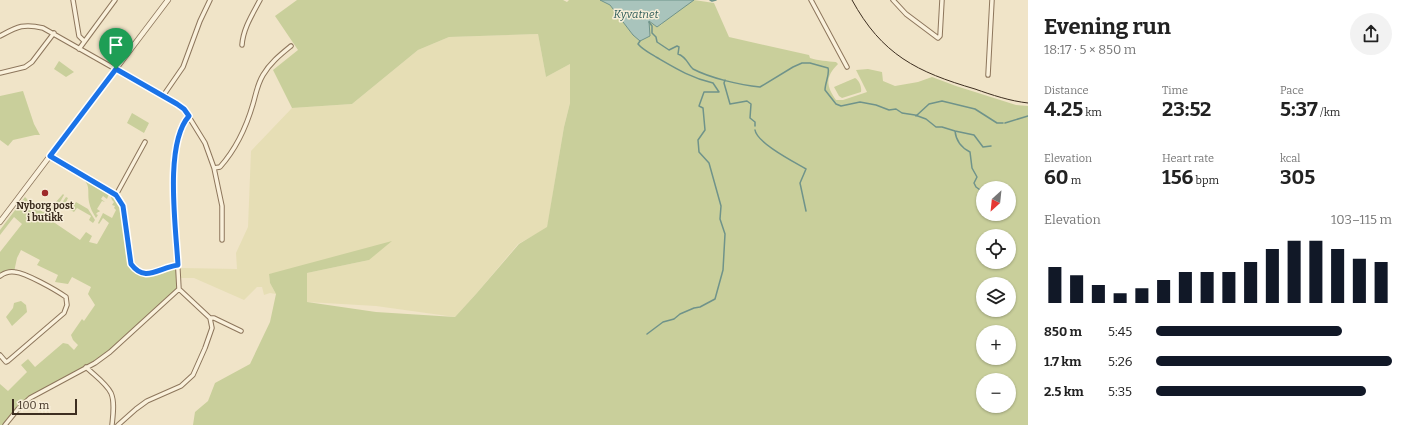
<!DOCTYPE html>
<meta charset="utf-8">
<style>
body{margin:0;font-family:Bitter,serif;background:#f2f2f2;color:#222;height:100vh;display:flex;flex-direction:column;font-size:15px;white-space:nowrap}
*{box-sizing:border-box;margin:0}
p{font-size:13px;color:#767676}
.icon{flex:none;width:22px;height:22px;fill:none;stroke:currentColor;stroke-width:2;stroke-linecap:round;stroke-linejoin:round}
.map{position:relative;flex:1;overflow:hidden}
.side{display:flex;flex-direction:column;background:#fff;width:380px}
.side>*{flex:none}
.needle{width:26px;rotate:207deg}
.tools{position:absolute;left:976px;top:181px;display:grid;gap:8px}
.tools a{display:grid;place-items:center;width:40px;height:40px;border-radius:50%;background:#fff;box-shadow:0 1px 3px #0004;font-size:20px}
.scale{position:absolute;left:12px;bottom:10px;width:65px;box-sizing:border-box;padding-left:4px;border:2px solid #3d2e20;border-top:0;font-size:11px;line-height:14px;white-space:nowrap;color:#3d2e20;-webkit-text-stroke:3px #f7eed8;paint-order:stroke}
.pin{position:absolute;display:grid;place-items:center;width:34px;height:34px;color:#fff;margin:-41px -17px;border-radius:50% 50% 50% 0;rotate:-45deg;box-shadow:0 0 4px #0007}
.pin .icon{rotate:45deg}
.round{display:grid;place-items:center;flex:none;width:42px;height:42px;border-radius:21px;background:#f2f2f2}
.head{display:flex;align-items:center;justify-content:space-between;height:68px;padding:0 16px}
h1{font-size:22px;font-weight:700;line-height:30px}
.metrics{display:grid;grid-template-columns:repeat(3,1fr);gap:6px;height:68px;padding:4px 16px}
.metrics div{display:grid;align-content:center}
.metrics b{font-size:20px;font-weight:700}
.metrics small{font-size:11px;font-weight:400}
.metrics p{font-size:11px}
.chart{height:112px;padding:8px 16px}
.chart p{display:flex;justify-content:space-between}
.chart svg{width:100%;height:72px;margin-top:4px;stroke:#111827;stroke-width:6}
ul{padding:0 16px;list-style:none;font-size:13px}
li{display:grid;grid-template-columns:64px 48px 1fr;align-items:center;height:30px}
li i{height:10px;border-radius:5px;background:#111827}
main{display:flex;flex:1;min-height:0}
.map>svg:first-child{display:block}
.farmland{fill:#e6deb5}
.green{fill:#c9cf9b;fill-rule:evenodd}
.water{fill:#a9c4bc;stroke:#6f938a}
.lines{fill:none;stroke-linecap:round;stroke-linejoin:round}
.stream{stroke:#6f938a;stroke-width:1.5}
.minor-casing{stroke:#8d765c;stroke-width:5.5}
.tertiary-casing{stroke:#8d765c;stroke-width:6}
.minor{stroke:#faf1dc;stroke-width:3.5}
.tertiary{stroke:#faf1dc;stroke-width:4.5}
.tram{stroke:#3d2e20;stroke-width:1}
.route-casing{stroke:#fff;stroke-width:8}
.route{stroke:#1a73e8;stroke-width:5}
.poi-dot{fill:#9e2a2b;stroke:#f7eed8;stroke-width:1.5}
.labels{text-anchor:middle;stroke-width:3;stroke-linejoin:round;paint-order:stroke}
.poi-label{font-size:10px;font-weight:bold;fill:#3d2e20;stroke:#f7eed8}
.water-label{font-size:11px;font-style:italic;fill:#2f5d5a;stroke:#f7eed8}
</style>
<main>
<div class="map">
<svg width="1028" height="425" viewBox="0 0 1028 425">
<rect width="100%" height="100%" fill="#f0e4c8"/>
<path class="farmland" d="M 538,34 L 546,77 L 570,64 L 570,103 L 564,127 L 547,228 L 518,244 L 476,294 L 455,317 L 376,306 L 307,302 L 307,273 L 369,260 L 269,274 L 270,283 L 276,294 L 270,293 L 264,295 L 262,287 L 257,287 L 244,300 L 194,278 L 181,278 L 181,268 L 237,269 L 236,253 L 248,227 L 251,151 L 292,108 L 352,104 L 418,50 L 449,37 Z"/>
<path class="green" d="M 297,0 L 563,0 L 567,2 L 569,0 L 600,0 L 610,5 L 633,35 L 649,21 L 655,26 L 661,25 L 663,22 L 694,0 L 714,3 L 729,37 L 809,55 L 810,58 C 819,61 827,61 836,62 L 838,64 C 825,77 826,86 836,100 L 843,100 L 867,92 L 856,70 L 868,69 L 882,72 L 883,81 L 895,86 L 918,82 L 932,77 L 956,86 L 1016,105 L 1028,106 L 1028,425 L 193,425 L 195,412 L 208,401 L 215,383 L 250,364 L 270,322 L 276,294 L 270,283 L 269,274 L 392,241 L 369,260 L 307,273 L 307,302 L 376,312 L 455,317 L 476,294 L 519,244 L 547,227 L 564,127 L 570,103 L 570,64 L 546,77 L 538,34 L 449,37 L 418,50 L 352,104 L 292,108 L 273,70 L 298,50 L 275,16 ZM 983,188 L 1009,188 L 1009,214 L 983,214 ZM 983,236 L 1009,236 L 1009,262 L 983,262 ZM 983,284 L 1009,284 L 1009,310 L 983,310 ZM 983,332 L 1009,332 L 1009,358 L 983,358 ZM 983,380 L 1009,380 L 1009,406 L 983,406 Z
M 59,61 L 74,72 L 66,77 L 54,69 Z
M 855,78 C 859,80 862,87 861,92 L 842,98 L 839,96 L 834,87 Z
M 23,91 L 34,124 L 40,135 L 35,135 L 13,140 L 8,146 L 0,140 L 0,96 Z
M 132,113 L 149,123 L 144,133 L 127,123 Z
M 78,176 L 108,193 L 109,194 L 107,199 L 103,196 L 101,199 L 105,202 L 102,201 L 97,209 L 100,211 L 99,212 L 98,212 L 96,214 L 98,215 L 96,218 C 93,213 90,208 89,202 C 87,189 92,184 78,176 Z
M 63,194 L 64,195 L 60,202 L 58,202 L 49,219 L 80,240 L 86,232 L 92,236 L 89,242 L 97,244 L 109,223 L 103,218 L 99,224 L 98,223 L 103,213 L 112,218 L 116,210 L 114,208 L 115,206 L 112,205 L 114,202 L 112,200 L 111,197 L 114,197 L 120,208 L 131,264 L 142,274 L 178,265 L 179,289 L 145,321 L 95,363 L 30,398 L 5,425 L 0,425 L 0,384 L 8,391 L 27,372 L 21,365 L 28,359 L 35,367 L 63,343 L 68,344 L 74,350 L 78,345 L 73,340 L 71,335 L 82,319 L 84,321 L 95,305 L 88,294 L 91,287 L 72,277 L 68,284 L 55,282 L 58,275 L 37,265 L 40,260 L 21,250 L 17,258 L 14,272 L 0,276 L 0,252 L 22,224 L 14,217 L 0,235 L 0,230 L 25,197 L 27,199 L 28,202 L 43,212 L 48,211 Z
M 66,197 L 68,198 L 65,204 L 68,206 L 69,204 L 73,207 L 76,202 L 88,209 L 95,220 L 93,223 L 89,220 L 91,216 L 77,208 L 74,212 L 63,206 L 62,203 Z
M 21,301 L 26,305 L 27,312 L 12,326 L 6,317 L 13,308 L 14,303 Z"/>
<path class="water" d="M 600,0 L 694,0 L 657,27 L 649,21 L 650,36 L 640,41 L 633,35 L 610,5 Z"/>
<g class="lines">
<path class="stream" d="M 710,0 L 712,1 L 716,0
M 649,22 L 652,26 L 652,33 L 656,37 L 657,42 L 669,50 L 677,46 L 679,47 L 678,54 C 687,57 688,65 693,69 C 710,78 740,85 760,87 L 793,67 L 802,63 L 810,63 L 828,68 C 830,74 825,83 825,90 L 836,104 L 841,106 L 860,102 L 876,105 L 889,110 L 896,109 L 902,113 L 915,115 L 926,119 L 936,127 L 942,127 L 955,131 C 956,141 962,148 970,152 L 972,168 L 977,177 L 974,183 L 976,187 L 983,192
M 640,41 L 638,44 C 643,50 650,53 656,57 C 675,68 691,78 713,83 L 719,92 L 704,92 L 699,106 L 703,108 L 705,130 L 698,140 L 699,152 L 709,163 L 721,206 L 720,219 L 725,234 L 723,270 L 715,299 L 700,307 L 694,308 L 680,314 L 674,319 L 663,322 L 647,334
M 725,80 L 724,83 L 730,104 L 747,101 L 751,104 L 750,118 L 755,122 L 755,126
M 916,116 L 929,104 L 942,101 L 975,109 L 997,123 L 1003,123
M 1005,123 L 1028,116
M 755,130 C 757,143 794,162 806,169 L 800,183 L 806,211
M 955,131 L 974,135 L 983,147 L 991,146"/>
<defs>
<path id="minor" d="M 73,0 L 79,36 L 84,41
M 811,0 L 847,67
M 893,0 L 906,14 L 938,38 L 940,36 L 942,0
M 0,36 C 17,27 23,23 43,28 L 163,96 L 184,109 L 205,143 L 214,168 L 222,206 L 222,240
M 242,45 C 243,29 252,15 260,0
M 79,49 L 115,0
M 0,73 L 25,67 L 32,62 L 54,33
M 988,75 L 992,0
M 163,96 L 183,67 L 200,21 L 210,0
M 50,156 L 116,195 L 123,206 L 131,264 C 145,283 158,268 178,265
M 214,168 L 220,167 C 236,149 246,128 253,104 C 256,94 257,85 263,75 C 270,63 280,55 291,46
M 116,195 L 145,142
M 0,276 C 4,273 9,271 15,272 C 26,273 56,290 66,297 L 67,305 L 64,313 L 8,361 L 6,362 L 0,355
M 210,318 L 214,318 L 241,331
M 86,367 C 94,375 106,383 111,393 C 115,402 113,415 112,425
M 5,425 L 18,409 L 30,398 L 95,363 L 110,352 L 179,289 L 173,178 C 173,159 176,130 189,116
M 118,425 L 136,409 L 147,401 L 181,386 L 193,375 L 205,348 L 212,328 L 210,318 L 179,289"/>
<path id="tertiary" d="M 0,222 L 168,0"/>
</defs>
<use href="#minor" class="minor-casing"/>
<use href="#tertiary" class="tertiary-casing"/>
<use href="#minor" class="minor"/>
<use href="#tertiary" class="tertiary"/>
<path class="tram" d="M 852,0 C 882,55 917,72 975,89 C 992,95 1010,101 1028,103"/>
</g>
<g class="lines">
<defs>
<path id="route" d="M 116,69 L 177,104 L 184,109 L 189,116 C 164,144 176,228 178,265 C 158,268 145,283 131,264 L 123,206 L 116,195 L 50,156 Z"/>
</defs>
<use href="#route" class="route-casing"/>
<use href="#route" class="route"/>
</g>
<circle class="poi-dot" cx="45" cy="193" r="4"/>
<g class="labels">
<g class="poi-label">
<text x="45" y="209">Nyborg post<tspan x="45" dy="12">i butikk</tspan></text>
</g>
<g class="water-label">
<text x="636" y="18">Kyvatnet</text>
</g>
</g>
</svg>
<div class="tools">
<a><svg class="needle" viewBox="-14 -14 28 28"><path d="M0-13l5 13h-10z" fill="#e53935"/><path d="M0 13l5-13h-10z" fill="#767676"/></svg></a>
<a><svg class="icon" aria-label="locate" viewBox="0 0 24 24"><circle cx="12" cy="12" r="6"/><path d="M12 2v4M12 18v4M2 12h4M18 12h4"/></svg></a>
<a><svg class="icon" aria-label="layers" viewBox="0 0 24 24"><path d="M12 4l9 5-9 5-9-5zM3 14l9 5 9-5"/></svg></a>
<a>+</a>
<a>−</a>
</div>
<div class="scale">100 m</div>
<div class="pin" style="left:116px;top:69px;background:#1e9e55"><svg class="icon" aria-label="arrive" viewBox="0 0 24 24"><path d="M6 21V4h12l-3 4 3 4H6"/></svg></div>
</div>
<section class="side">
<div class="head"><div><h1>Evening run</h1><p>18:17 · 5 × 850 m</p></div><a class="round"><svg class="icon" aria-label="share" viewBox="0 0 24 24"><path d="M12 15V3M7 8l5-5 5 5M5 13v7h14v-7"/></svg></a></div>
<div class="metrics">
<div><p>Distance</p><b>4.25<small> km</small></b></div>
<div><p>Time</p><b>23:52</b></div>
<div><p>Pace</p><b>5:37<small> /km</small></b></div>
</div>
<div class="metrics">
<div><p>Elevation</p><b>60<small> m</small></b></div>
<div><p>Heart rate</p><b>156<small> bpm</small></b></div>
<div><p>kcal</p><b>305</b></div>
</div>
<div class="chart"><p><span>Elevation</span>103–115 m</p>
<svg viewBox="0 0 160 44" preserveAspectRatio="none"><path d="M5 44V22M15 44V27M25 44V33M35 44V38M45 44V35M55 44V30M65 44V25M75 44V25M85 44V25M95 44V19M105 44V11M115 44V6M125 44V6M135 44V11M145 44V17M155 44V19"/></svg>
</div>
<ul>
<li><b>850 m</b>5:45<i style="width:79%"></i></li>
<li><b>1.7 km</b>5:26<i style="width:100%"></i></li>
<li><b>2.5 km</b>5:35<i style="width:89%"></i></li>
</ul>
</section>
</main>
